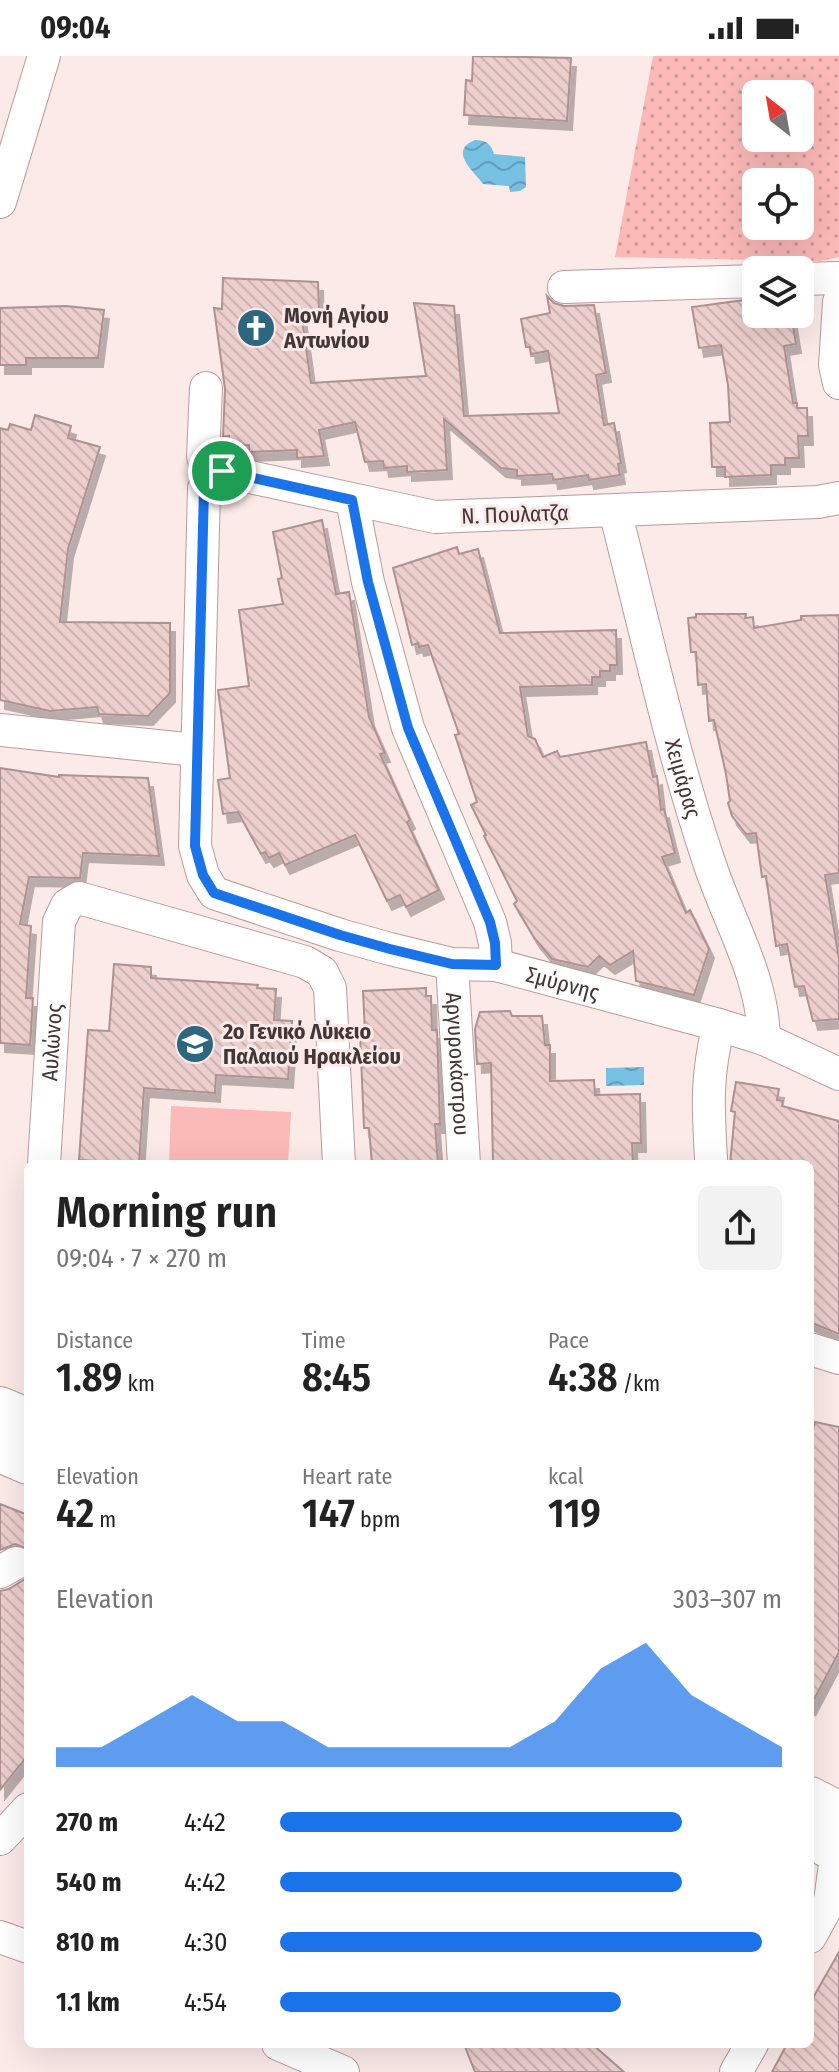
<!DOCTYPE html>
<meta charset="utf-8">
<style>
body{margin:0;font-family:"Fira Sans Condensed",sans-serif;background:#f2f2f2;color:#222;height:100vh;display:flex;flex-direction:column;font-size:30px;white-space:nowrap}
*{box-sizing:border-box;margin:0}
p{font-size:26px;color:#767676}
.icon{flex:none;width:44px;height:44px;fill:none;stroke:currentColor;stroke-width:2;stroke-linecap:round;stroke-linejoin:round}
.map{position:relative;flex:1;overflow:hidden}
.side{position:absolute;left:24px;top:1104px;width:790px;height:888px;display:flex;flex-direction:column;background:#fff;border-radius:12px;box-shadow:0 8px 32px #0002}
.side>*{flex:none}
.needle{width:52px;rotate:329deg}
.tools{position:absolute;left:742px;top:24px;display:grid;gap:16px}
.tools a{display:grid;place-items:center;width:72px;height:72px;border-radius:12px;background:#fff;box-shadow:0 8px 32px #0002;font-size:40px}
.pin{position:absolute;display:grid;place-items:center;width:68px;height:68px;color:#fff;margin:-34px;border:4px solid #fff;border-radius:50%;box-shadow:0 2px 8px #0007}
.round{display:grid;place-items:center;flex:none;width:84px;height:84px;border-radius:12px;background:#f2f2f2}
.headline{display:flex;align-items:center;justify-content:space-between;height:136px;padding:0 32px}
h1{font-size:44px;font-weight:600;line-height:60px}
.metrics{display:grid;grid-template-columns:repeat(3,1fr);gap:12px;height:136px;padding:8px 32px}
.metrics div{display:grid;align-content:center}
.metrics b{font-size:40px;font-weight:600}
.metrics small{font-size:22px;font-weight:400}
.metrics p{font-size:22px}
.chart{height:224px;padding:16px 32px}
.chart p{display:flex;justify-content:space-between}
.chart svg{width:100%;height:144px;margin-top:8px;fill:#1a73e8;opacity:.7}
ul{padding:0 32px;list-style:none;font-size:26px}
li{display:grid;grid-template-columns:128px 96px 1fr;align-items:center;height:60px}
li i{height:20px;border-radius:10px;background:#1a73e8}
.status{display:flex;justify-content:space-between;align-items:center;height:56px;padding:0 40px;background:#fff;direction:ltr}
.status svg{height:22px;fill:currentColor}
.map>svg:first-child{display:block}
.grass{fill:url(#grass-dots);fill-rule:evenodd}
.pitch{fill:#fbb9b7}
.water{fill:url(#water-waves)}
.building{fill:url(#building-back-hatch);stroke:#ad9291;stroke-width:2;filter:url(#shadow)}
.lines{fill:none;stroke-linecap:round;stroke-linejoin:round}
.minor-casing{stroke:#b89c9b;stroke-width:34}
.major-casing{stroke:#b89c9b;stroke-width:44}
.minor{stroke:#fff;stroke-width:32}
.major{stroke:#fff;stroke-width:42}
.route-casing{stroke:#fff;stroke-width:16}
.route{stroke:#1a73e8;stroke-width:10}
.labels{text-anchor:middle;stroke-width:6;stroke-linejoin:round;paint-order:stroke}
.poi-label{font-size:22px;font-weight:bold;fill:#423736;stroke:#fceae9;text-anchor:start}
.street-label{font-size:22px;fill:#423736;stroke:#fceae9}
</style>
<div class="status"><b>09:04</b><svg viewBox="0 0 49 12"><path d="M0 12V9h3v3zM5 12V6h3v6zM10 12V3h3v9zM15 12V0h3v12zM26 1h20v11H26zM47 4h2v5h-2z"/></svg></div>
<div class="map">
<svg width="839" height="2016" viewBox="0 0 839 2016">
<defs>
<pattern id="grass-dots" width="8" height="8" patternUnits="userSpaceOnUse" patternTransform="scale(2)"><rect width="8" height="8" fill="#fbb9b7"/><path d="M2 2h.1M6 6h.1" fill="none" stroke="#cd9796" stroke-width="1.8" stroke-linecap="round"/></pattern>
<pattern id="water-waves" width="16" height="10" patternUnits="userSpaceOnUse" patternTransform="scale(2)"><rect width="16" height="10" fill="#76c0e2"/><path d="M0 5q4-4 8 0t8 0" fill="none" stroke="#629db8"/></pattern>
<pattern id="building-back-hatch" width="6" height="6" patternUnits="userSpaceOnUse" patternTransform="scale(2)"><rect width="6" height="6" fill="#eccfcd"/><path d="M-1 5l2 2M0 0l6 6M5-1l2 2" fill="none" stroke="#ccb2b1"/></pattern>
<filter id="shadow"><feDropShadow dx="5" dy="9" stdDeviation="0" flood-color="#0004"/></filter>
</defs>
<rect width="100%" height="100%" fill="#fceae9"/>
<path class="grass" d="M 653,0 L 839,0 L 839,201 L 820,205 L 615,201 ZM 756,38 L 800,38 L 800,82 L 756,82 ZM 756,126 L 800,126 L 800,170 L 756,170 Z"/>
<path class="pitch" d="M 171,1050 L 291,1056 L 288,1108 L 169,1108 Z"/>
<path class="water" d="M 475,84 C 486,84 491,88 494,98 L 525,101 L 526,131 L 520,135 L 510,136 L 509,130 L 483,128 C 473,114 448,95 475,84 Z
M 644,1011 L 644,1029 L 606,1030 L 606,1012 Z"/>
<path class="building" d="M 473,0 L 571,2 L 567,65 L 464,59 L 466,24 L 472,25 Z
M 223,222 L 318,226 L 319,257 L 301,256 L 311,327 L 426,320 L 414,247 L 454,250 L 464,360 L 559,357 L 548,295 L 531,298 L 530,291 L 526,291 L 521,263 L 550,257 L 547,240 L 554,247 L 564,250 L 594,249 L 606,317 L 596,319 L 604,369 L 614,367 L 621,407 L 618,408 L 620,419 L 589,424 L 588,419 L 553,424 L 552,418 L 517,420 L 517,414 L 501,412 L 444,363 L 447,414 L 407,416 L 407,410 L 384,412 L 383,405 L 365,406 L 355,366 L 319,374 L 324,400 L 297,402 L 297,394 L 249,396 L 249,389 L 229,390 L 229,380 L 223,381 L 225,333 L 214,252 L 222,253 Z
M 745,244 L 745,248 L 756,246 L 756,258 L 791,258 L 796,288 L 784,290 L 793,347 L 797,347 L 797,352 L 807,352 L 808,380 L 798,380 L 799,402 L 785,402 L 785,409 L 771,409 L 771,419 L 725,421 L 725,411 L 712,411 L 710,367 L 730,366 L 728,329 L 721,289 L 699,292 L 692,251 Z
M 66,250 L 104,254 L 98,302 L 26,302 L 26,309 L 0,309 L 0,252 Z
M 35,359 L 71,370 L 68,382 L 100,391 L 68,493 L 60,566 L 170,567 L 170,637 L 148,660 L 99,658 L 97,651 L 50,655 L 0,644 L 0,372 L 8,374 L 10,368 L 31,374 Z
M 322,464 L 336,538 L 349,536 L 369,661 L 385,697 L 380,698 L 410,764 L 407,766 L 439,834 L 406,851 L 400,839 L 387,845 L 355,779 L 285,809 L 279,797 L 269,802 L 265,796 L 261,798 L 238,756 L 223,758 L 218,724 L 230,722 L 218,634 L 249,630 L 239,554 L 283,548 L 278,523 L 282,522 L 273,476 Z
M 457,491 L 459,498 L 478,493 L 500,577 L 616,574 L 617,609 L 610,609 L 610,615 L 600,615 L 600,621 L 592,621 L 592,629 L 520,631 L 528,680 L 535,683 L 543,701 L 557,695 L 560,701 L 646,686 L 653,721 L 657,720 L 661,754 L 664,753 L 675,797 L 662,801 L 686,857 L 690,854 L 709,893 L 694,939 L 636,925 L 633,895 L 610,909 L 599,900 L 588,911 L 552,903 L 535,883 L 514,848 L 517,845 L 484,780 L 486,779 L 471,749 L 477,746 L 455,679 L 459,678 L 428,589 L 419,591 L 418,587 L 412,589 L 393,512 Z
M 696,558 L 746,558 L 745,562 L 753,561 L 754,572 L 801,564 L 801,560 L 839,559 L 839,817 L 825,819 L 839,903 L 839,963 L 813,965 L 804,930 L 795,931 L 787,888 L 776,890 L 766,820 L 762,821 L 756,777 L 746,778 L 732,760 L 728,747 L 730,745 L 726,718 L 714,664 L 709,665 L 706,628 L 698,629 L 696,596 L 691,596 L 688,562 L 696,561 Z
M 0,712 L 59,721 L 59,719 L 148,722 L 159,800 L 83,797 L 80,822 L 29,821 L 20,868 L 31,870 L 26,942 L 33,942 L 30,989 L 0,987 Z
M 114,908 L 151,911 L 151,922 L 258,929 L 257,932 L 276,933 L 274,964 L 292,965 L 288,1023 L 216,1019 L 215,1037 L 144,1032 L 139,1108 L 79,1104 L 88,974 L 109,975 Z
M 426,932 L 426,940 L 431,940 L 432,974 L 437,974 L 440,1068 L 435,1068 L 438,1108 L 372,1108 L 369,1072 L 364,1072 L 360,977 L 365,977 L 363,935 Z
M 510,955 L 512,960 L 542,960 L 545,989 L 550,989 L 550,1025 L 594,1024 L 595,1039 L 640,1038 L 641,1087 L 632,1087 L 633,1108 L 493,1108 L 491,1007 L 477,1008 L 475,973 L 480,956 Z
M 736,1026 L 779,1033 L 777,1044 L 783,1045 L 782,1050 L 839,1065 L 839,1278 L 810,1266 L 810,1108 L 730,1108 L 735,1056 L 731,1055 Z
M 815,1366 L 839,1371 L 839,1596 L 810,1651 L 810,1386 Z
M 0,1448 L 28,1459 L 28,1493 L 15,1488 L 0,1494 Z
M 28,1521 L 28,1699 L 0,1734 L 0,1535 L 9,1533 Z
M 839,1896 L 839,2016 L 772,2016 L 787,1988 L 810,1988 L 810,1947 Z
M 464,1988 L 592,1988 L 624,2016 L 475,2016 Z"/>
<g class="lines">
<defs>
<g id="minor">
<path d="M 0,146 L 44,0"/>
<path d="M 800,223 L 839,222"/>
<path d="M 564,231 L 756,225"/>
<path d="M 839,246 L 835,309 L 839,327"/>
<path d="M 206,332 L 203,400 L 209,421"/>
<path id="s1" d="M 839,442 L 818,446 L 435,461 L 222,415 L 209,421 L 204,432 L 195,790 L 203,819 L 214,837 L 340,879 L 390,893 L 452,908 L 496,909 L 719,969 L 764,983 L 839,1018"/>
<path d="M 352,444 L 368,526 L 408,672 L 490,866 L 495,887 L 496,909"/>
<path id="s2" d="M 615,455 C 645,571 670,690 708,803 C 727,863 763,919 764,983"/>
<path d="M 0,674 L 196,694"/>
<path id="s3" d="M 452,908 L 464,1108"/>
<path d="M 711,1102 C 708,1052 706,1019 719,969"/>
<path id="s4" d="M 44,1108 L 59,866 L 67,849 L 79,842 L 305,906 L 322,916 L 330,932 L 339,1108"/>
<path d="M 810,1293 L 839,1302"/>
<path d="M 0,1516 L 16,1507"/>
<path d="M 0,1783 L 28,1753"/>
<path d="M 0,1881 L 28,1891"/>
<path d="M 810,1881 L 830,1845 L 839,1780"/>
<path d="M 278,1988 L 343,2016"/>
<path d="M 736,2016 L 752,1988"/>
</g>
<path id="major" d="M 0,1352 L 28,1364
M 0,1395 L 28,1407
M 810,1742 L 839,1757
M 810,1780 L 839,1797"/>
</defs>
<use href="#minor" class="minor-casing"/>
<use href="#major" class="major-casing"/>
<use href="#minor" class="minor"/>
<use href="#major" class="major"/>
</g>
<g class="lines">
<defs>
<path id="route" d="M 222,415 L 352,444 L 368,526 L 408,672 L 490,866 L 495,887 L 496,909 L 452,908 L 390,893 L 340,879 L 214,837 L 203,819 L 195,790 L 204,432 L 209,421 Z"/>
</defs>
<use href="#route" class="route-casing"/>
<use href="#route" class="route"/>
</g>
<defs>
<symbol id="church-disc" viewBox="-11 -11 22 22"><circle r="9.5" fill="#2c667f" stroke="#fceae9"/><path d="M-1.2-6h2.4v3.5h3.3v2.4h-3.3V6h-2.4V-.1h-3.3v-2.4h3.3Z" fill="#fff"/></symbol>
<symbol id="school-disc" viewBox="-11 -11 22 22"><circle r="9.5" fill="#2c667f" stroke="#fceae9"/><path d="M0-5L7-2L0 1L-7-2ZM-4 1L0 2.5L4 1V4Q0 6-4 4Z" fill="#fff"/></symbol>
</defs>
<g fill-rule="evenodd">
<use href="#church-disc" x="234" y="250" width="44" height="44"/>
<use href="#school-disc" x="173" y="966" width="44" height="44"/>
</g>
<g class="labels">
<g class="poi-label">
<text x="284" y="267">Μονή Αγίου<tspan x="284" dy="25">Αντωνίου</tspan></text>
<text x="223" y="983">2ο Γενικό Λύκειο<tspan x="223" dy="25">Παλαιού Ηρακλείου</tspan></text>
</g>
<g class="street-label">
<text transform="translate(515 458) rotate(-2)" y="8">Ν. Πουλατζα</text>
<text dy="8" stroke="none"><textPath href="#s2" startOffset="276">Χειμάρας</textPath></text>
<text dy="8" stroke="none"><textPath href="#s1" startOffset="1420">Σμύρνης</textPath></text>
<text dy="8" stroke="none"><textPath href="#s4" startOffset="122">Αυλώνος</textPath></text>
<text dy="8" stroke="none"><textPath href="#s3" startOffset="100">Αργυροκάστρου</textPath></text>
</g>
</g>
</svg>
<div class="tools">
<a><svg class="needle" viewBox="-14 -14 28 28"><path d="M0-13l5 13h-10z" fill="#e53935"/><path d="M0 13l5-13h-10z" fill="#767676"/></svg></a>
<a><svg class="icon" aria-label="locate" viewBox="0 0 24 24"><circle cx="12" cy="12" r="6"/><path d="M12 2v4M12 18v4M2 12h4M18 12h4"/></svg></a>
<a><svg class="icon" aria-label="layers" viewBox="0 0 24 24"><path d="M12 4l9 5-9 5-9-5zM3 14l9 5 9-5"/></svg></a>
</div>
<div class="pin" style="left:222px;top:415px;background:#1e9e55"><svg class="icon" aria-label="arrive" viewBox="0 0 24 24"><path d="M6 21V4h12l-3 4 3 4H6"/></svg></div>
<section class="side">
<div class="headline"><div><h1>Morning run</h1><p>09:04 · 7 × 270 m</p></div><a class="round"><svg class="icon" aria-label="share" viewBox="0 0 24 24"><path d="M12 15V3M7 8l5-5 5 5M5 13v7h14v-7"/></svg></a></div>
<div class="metrics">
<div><p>Distance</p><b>1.89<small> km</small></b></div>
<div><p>Time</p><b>8:45</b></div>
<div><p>Pace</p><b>4:38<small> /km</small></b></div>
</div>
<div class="metrics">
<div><p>Elevation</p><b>42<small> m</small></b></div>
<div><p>Heart rate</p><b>147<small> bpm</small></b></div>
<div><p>kcal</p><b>119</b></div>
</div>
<div class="chart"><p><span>Elevation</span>303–307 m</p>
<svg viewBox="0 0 160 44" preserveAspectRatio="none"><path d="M0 44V38L10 38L20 30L30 22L40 30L50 30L60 38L70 38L80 38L90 38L100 38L110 30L120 14L130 6L140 22L150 30L160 38V44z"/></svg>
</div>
<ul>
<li><b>270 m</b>4:42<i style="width:80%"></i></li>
<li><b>540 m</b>4:42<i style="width:80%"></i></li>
<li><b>810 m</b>4:30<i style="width:96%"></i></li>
<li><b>1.1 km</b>4:54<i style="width:68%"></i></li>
</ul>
</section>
</div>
